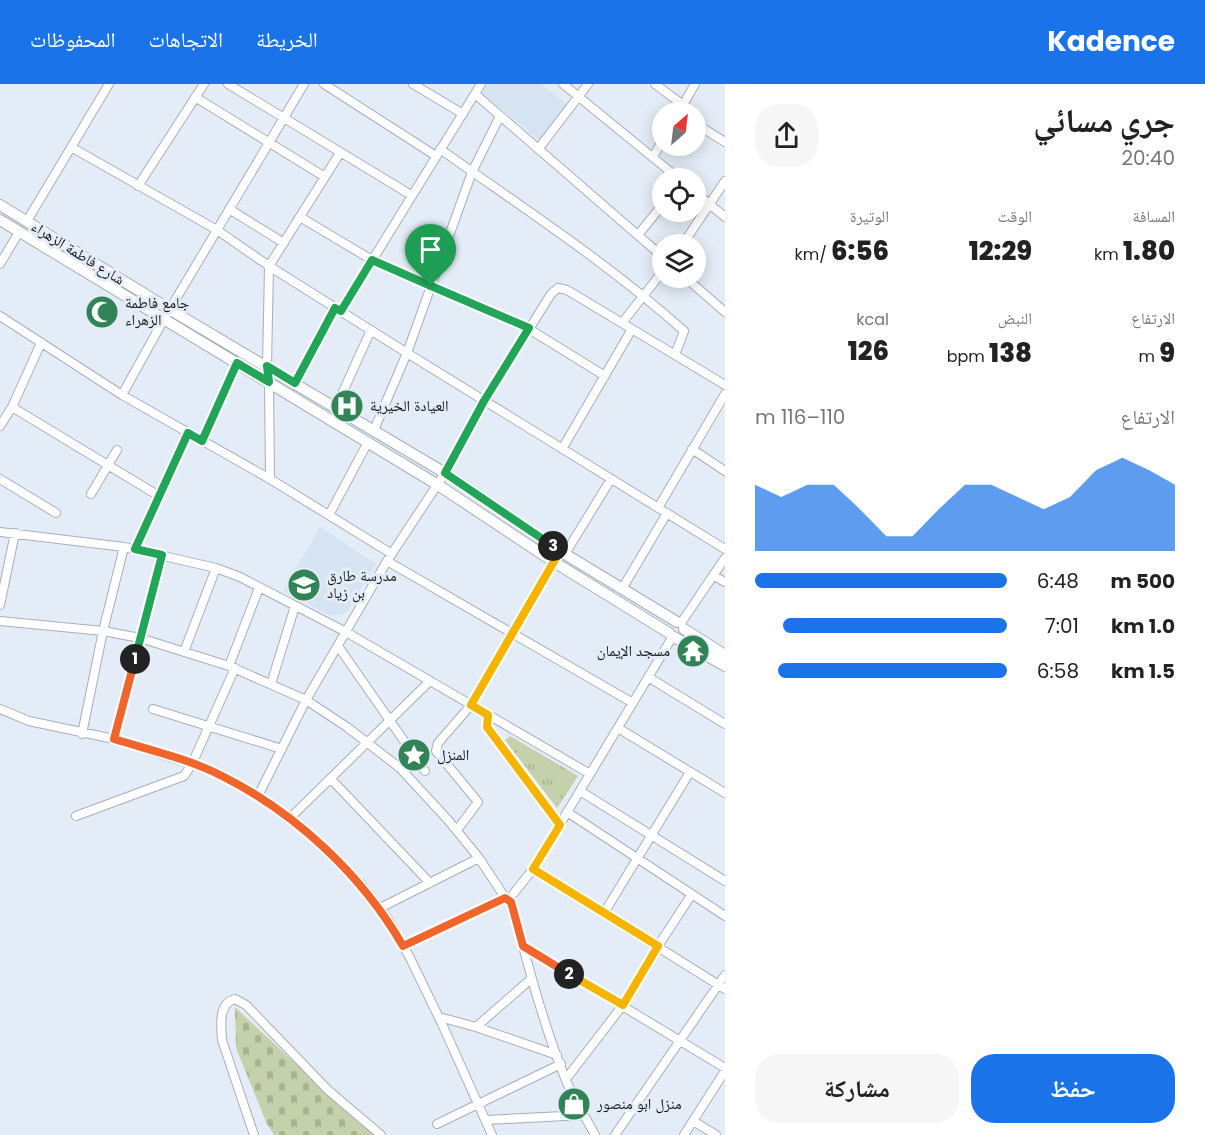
<!DOCTYPE html>
<html lang="ar">
<meta charset="utf-8">
<style>
body{margin:0;font-family:Poppins,"Noto Naskh Arabic",sans-serif;background:#f6f6f6;color:#222;direction:rtl;height:100vh;display:flex;flex-direction:column;font-size:22px;white-space:nowrap}
*{box-sizing:border-box;margin:0}
p{font-size:20px;color:#767676}
.icon{flex:none;width:33px;height:33px;fill:none;stroke:currentColor;stroke-width:2;stroke-linecap:round;stroke-linejoin:round}
.map{position:relative;flex:1;overflow:hidden;direction:ltr}
.details{display:flex;flex-direction:column;background:#fff;width:480px}
.details>*{flex:none}
.needle{width:39px;rotate:28deg}
.controls{position:absolute;left:652px;top:18px;display:grid;gap:12px}
.controls a{display:grid;place-items:center;width:54px;height:54px;border-radius:50%;background:#fff;box-shadow:0 3px 15px #0003;font-size:30px}
.pin{position:absolute;display:grid;place-items:center;width:51px;height:51px;color:#fff;margin:-62px -26px;border-radius:50% 50% 50% 0;rotate:-45deg;box-shadow:0 0 6px #0007}
.pin .icon{rotate:45deg}
.km{position:absolute;width:30px;height:30px;margin:-15px;border-radius:50%;background:#222;color:#fff;font-size:16px;line-height:30px;text-align:center}
.round{display:grid;place-items:center;flex:none;width:63px;height:63px;border-radius:24px;background:#f6f6f6}
.headline{display:flex;align-items:center;justify-content:space-between;height:102px;padding:0 30px}
h1{font-size:33px;font-weight:800;line-height:45px}
.figures{display:grid;grid-template-columns:repeat(3,1fr);gap:9px;height:102px;padding:6px 30px}
.figures div{display:grid;align-content:center}
.figures b{font-size:26px;font-weight:800}
.figures small{font-size:16px;font-weight:400}
.figures p{font-size:16px}
.chart{height:168px;padding:12px 30px}
.chart p{display:flex;justify-content:space-between}
.chart svg{width:100%;height:108px;margin-top:6px;fill:#1a73e8;opacity:.7}
.cta{display:flex;gap:12px;margin-top:auto;padding:12px 30px}
.cta a{flex:1;height:69px;border-radius:24px;background:#1a73e8;color:#fff;font-size:24px;font-weight:800;line-height:69px;text-align:center}
.cta a+a{background:#f6f6f6;color:#222}
ul{padding:0 30px;list-style:none;font-size:20px}
li{display:grid;grid-template-columns:96px 72px 1fr;align-items:center;height:45px}
li i{height:15px;border-radius:8px;background:#1a73e8}
header{display:flex;align-items:center;gap:36px;box-sizing:border-box;height:84px;padding:0 30px;background:#1a73e8;color:#fff}
header strong{font-size:28px}
nav{display:flex;gap:33px;margin-inline-start:auto;font-size:21px}
main{display:flex;flex:1;min-height:0}
.map>svg:first-child{display:block}
.built{fill:#d5e3f3}
.cemetery{fill:url(#cemetery-stones)}
.park{fill:url(#park-tufts)}
.lines{fill:none;stroke-linecap:round;stroke-linejoin:round}
.minor-casing{stroke:#a6afb8;stroke-width:10}
.major-casing{stroke:#a6afb8;stroke-width:12}
.minor{stroke:#fff;stroke-width:8}
.major{stroke:#fff;stroke-width:10}
.split-1-casing{stroke:#fff;stroke-width:12}
.split-2-casing{stroke:#fff;stroke-width:12}
.split-3-casing{stroke:#fff;stroke-width:12}
.split-4-casing{stroke:#fff;stroke-width:12}
.split-1{stroke:#22a559;stroke-width:8}
.split-2{stroke:#f0652b;stroke-width:8}
.split-3{stroke:#f5b400;stroke-width:8}
.split-4{stroke:#22a559;stroke-width:8}
.labels{text-anchor:middle;stroke-width:6;stroke-linejoin:round;paint-order:stroke}
.street-label{font-size:15px;fill:#121519;stroke:#e4edf7}
.poi-label{font-size:15px;fill:#121519;stroke:#e4edf7;text-anchor:start}
</style>
<header>
<strong>Kadence</strong>
<nav><a>الخريطة</a><a>الاتجاهات</a><a>المحفوظات</a></nav>
</header>
<main>
<section class="details">
<div class="headline"><div><h1>جري مسائي</h1><p>20:40</p></div><a class="round"><svg class="icon" aria-label="share" viewBox="0 0 24 24"><path d="M12 15V3M7 8l5-5 5 5M5 13v7h14v-7"/></svg></a></div>
<div class="figures">
<div><p>المسافة</p><b>1.80<small> km</small></b></div>
<div><p>الوقت</p><b>12:29</b></div>
<div><p>الوتيرة</p><b>6:56<small> /km</small></b></div>
</div>
<div class="figures">
<div><p>الارتفاع</p><b>9<small> m</small></b></div>
<div><p>النبض</p><b>138<small> bpm</small></b></div>
<div><p>kcal</p><b>126</b></div>
</div>
<div class="chart"><p><span>الارتفاع</span>110–116 m</p>
<svg viewBox="0 0 160 44" preserveAspectRatio="none"><path d="M0 44V17L10 22L20 17L30 17L40 27L50 38L60 38L70 27L80 17L90 17L100 22L110 27L120 22L130 11L140 6L150 11L160 17V44z"/></svg>
</div>
<ul>
<li><b>500 m</b>6:48<i style="width:100%"></i></li>
<li><b>1.0 km</b>7:01<i style="width:89%"></i></li>
<li><b>1.5 km</b>6:58<i style="width:91%"></i></li>
</ul>
<div class="cta"><a>حفظ</a><a>مشاركة</a></div>
</section>
<div class="map">
<svg width="725" height="1051" viewBox="0 0 725 1051">
<defs>
<pattern id="cemetery-stones" width="16" height="16" patternUnits="userSpaceOnUse" patternTransform="scale(1.5)"><rect width="16" height="16" fill="#c4d1aa"/><path d="M2 7V4a2 2 0 0 1 4 0v3zM10 15v-3a2 2 0 0 1 4 0v3z" fill="#a7b392"/></pattern>
<pattern id="park-tufts" width="24" height="20" patternUnits="userSpaceOnUse" patternTransform="scale(1.5)"><rect width="24" height="20" fill="#c4d1aa"/><path d="M3 7l-1-3M5 7V3M7 7l1-3M15 17l-1-3M17 17v-4M19 17l1-3" fill="none" stroke="#a7b392"/></pattern>
</defs>
<rect width="100%" height="100%" fill="#e4edf7"/>
<path class="built" d="M 488,0 L 541,0 L 569,22 L 541,58 L 482,9 Z
M 320,443 L 376,480 L 348,526 L 341,531 L 329,531 L 283,507 Z"/>
<path class="cemetery" d="M 235,923 L 359,1039 L 376,1051 L 274,1051 L 267,1040 L 236,964 Z"/>
<path class="park" d="M 510,652 L 578,692 L 557,724 L 505,656 Z"/>
<g class="lines">
<defs>
<path id="minor" d="M 228,0 L 411,111
M 324,0 L 436,72
M 413,0 L 463,30
M 563,0 L 678,94
M 655,0 L 683,21
M 475,10 L 663,173
M 195,13 L 325,93
M 679,28 L 695,0
M 696,40 L 725,58
M 71,63 L 217,146 L 269,182 L 407,269 L 725,465
M 539,64 L 588,0
M 440,65 C 523,124 608,179 684,247 L 675,271
M 653,73 L 663,56
M 138,102 L 204,0
M 696,109 L 725,133
M 229,125 L 284,159
M 300,133 L 372,176 L 529,245 L 605,292
M 27,137 L 109,0
M 638,151 L 663,120
M 683,160 L 725,97
M 0,180 L 19,148
M 686,194 L 725,228
M 341,227 L 481,0
M 0,232 L 122,311 L 270,395 L 392,470
M 622,239 L 663,187
M 295,299 L 335,224
M 122,311 L 164,235 L 304,0
M 12,323 L 159,412
M 336,323 L 371,246
M 0,342 L 12,323 L 41,259
M 374,346 L 407,269 L 472,88 L 500,32
M 202,357 L 237,279
M 562,365 L 632,245
M 692,365 L 725,387
M 0,395 L 56,429
M 270,395 L 269,298 L 267,282 L 269,182 L 340,69
M 91,410 L 117,366
M 658,424 L 725,310
M 329,431 L 368,358
M 0,448 L 124,463 L 216,484 L 240,493 L 346,548 L 590,690
M 135,465 L 188,349
M 565,470 L 611,395
M 387,477 L 633,619
M 714,492 L 725,498
M 622,505 L 667,429
M 0,521 L 15,449
M 0,537 L 103,547 L 140,554 L 229,582 L 306,616 L 347,643 L 400,684 L 448,736 L 479,774 L 506,815
M 681,539 L 725,474
M 338,562 L 425,687
M 184,568 L 216,484
M 229,582 L 259,504
M 648,593 L 725,640
M 271,600 L 295,522
M 0,625 L 29,637 L 114,655 L 192,680 L 221,691 L 258,712 L 310,751 L 361,800 L 388,835 L 410,874 L 442,940 L 492,1051
M 153,625 L 282,665
M 488,631 L 487,643 L 560,741
M 618,644 L 725,709
M 82,650 L 103,547 L 124,463
M 114,655 L 162,471
M 331,695 L 430,799
M 580,707 L 725,797
M 258,712 L 306,616 L 387,477 L 445,389 L 484,317 L 551,210 L 558,204 L 567,206 L 725,301
M 567,728 L 725,832
M 76,732 L 184,692 L 192,680 L 235,584
M 289,735 L 430,597
M 457,746 L 478,718 L 436,667 L 438,659 L 471,621 L 560,467
M 533,785 L 725,905
M 514,809 L 533,785 L 673,552
M 511,818 C 527,877 542,937 565,994 C 573,1014 585,1032 595,1051
M 380,824 L 479,774
M 604,829 L 690,688
M 403,862 L 505,814
M 523,862 L 725,984
M 439,933 L 476,943 L 557,971
M 476,943 L 531,895
M 566,995 L 623,921 L 658,862 L 692,810
M 486,1036 L 584,1031
M 693,1037 L 716,1051
M 437,1040 L 561,980
M 254,1051 L 222,956 C 221,942 218,919 235,915 L 246,921 L 328,1006 L 381,1051
M 615,1051 L 725,891
M 684,1051 L 725,987"/>
<path id="major" d="M 0,121 L 169,225 L 445,389 L 560,467 L 677,538
M 0,136 L 438,401 L 554,478 L 669,549
M 684,545 L 725,571
M 674,553 L 725,582"/>
</defs>
<use href="#minor" class="minor-casing"/>
<use href="#major" class="major-casing"/>
<use href="#minor" class="minor"/>
<use href="#major" class="major"/>
</g>
<g class="lines">
<defs>
<path id="split-1" d="M 135,575 L 162,471 L 135,465 L 188,349 L 202,357 L 237,279 L 269,298 L 267,282 L 295,299 L 335,224 L 341,227 L 372,176 L 431,202"/>
<path id="split-2" d="M 135,575 L 114,655 C 150,666 189,675 222,692 C 296,729 362,791 403,862 L 505,814 L 511,818 L 523,862 L 569,890"/>
<path id="split-3" d="M 553,462 L 560,467 L 471,621 L 488,631 L 487,643 L 560,741 L 533,785 L 658,862 L 623,921 L 569,890"/>
<path id="split-4" d="M 431,202 L 529,244 L 484,317 L 445,389 L 553,462"/>
</defs>
<use href="#split-1" class="split-1-casing"/>
<use href="#split-2" class="split-2-casing"/>
<use href="#split-3" class="split-3-casing"/>
<use href="#split-4" class="split-4-casing"/>
<use href="#split-1" class="split-1"/>
<use href="#split-2" class="split-2"/>
<use href="#split-3" class="split-3"/>
<use href="#split-4" class="split-4"/>
</g>
<defs>
<symbol id="mosque-disc" viewBox="-11 -11 22 22"><circle r="9.5" fill="#328456" stroke="#e4edf7"/><path d="M3.5-4.9A6 6 0 1 0 3.5 4.9A5 5 0 1 1 3.5-4.9Z" fill="#fff"/></symbol>
<symbol id="hospital-disc" viewBox="-11 -11 22 22"><circle r="9.5" fill="#328456" stroke="#e4edf7"/><path d="M-5-5h3v3.5h4V-5h3V5h-3V1.5h-4V5h-3Z" fill="#fff"/></symbol>
<symbol id="school-disc" viewBox="-11 -11 22 22"><circle r="9.5" fill="#328456" stroke="#e4edf7"/><path d="M0-5L7-2L0 1L-7-2ZM-4 1L0 2.5L4 1V4Q0 6-4 4Z" fill="#fff"/></symbol>
<symbol id="temple-disc" viewBox="-11 -11 22 22"><circle r="9.5" fill="#328456" stroke="#e4edf7"/><path d="M0-6L5-2H3V0L6.5 2.5H4V6H1.5V3h-3V6H-4V2.5H-6.5L-3 0V-2H-5Z" fill="#fff"/></symbol>
<symbol id="sight-disc" viewBox="-11 -11 22 22"><circle r="9.5" fill="#328456" stroke="#e4edf7"/><path d="M0-6L1.8-2.2L6-1.7L2.9 1.2L3.7 5.4L0 3.3L-3.7 5.4L-2.9 1.2L-6-1.7L-1.8-2.2Z" fill="#fff"/></symbol>
<symbol id="shop-disc" viewBox="-11 -11 22 22"><circle r="9.5" fill="#328456" stroke="#e4edf7"/><path d="M-5-2.5h2.3a2.7 3.5 0 0 1 5.4 0H5L5.5 6h-11ZM-1.5-2.5h3a1.5 2.3 0 0 0-3 0Z" fill="#fff"/></symbol>
</defs>
<g fill-rule="evenodd">
<use href="#mosque-disc" x="83" y="209" width="38" height="38"/>
<use href="#hospital-disc" x="328" y="303" width="38" height="38"/>
<use href="#school-disc" x="285" y="482" width="38" height="38"/>
<use href="#temple-disc" x="674" y="548" width="38" height="38"/>
<use href="#sight-disc" x="395" y="652" width="38" height="38"/>
<use href="#shop-disc" x="555" y="1001" width="38" height="38"/>
</g>
<g class="labels">
<g class="street-label">
<text transform="translate(78 169) rotate(32)" y="5">شارع فاطمة الزهراء</text>
</g>
<g class="poi-label">
<text x="125" y="224">جامع فاطمة<tspan x="125" dy="17">الزهراء</tspan></text>
<text x="370" y="327">العيادة الخيرية</text>
<text x="327" y="497">مدرسة طارق<tspan x="327" dy="17">بن زياد</tspan></text>
<text x="670" y="572" text-anchor="end">مسجد الإيمان</text>
<text x="437" y="676">المنزل</text>
<text x="597" y="1025">منزل ابو منصور</text>
</g>
</g>
</svg>
<div class="controls">
<a><svg class="needle" viewBox="-14 -14 28 28"><path d="M0-13l5 13h-10z" fill="#e53935"/><path d="M0 13l5-13h-10z" fill="#767676"/></svg></a>
<a><svg class="icon" aria-label="locate" viewBox="0 0 24 24"><circle cx="12" cy="12" r="6"/><path d="M12 2v4M12 18v4M2 12h4M18 12h4"/></svg></a>
<a><svg class="icon" aria-label="layers" viewBox="0 0 24 24"><path d="M12 4l9 5-9 5-9-5zM3 14l9 5 9-5"/></svg></a>
</div>
<div class="pin" style="left:431px;top:202px;background:#1e9e55"><svg class="icon" aria-label="arrive" viewBox="0 0 24 24"><path d="M6 21V4h12l-3 4 3 4H6"/></svg></div>
<b class="km" style="left:135px;top:575px">1</b>
<b class="km" style="left:569px;top:890px">2</b>
<b class="km" style="left:553px;top:462px">3</b>
</div>
</main>
